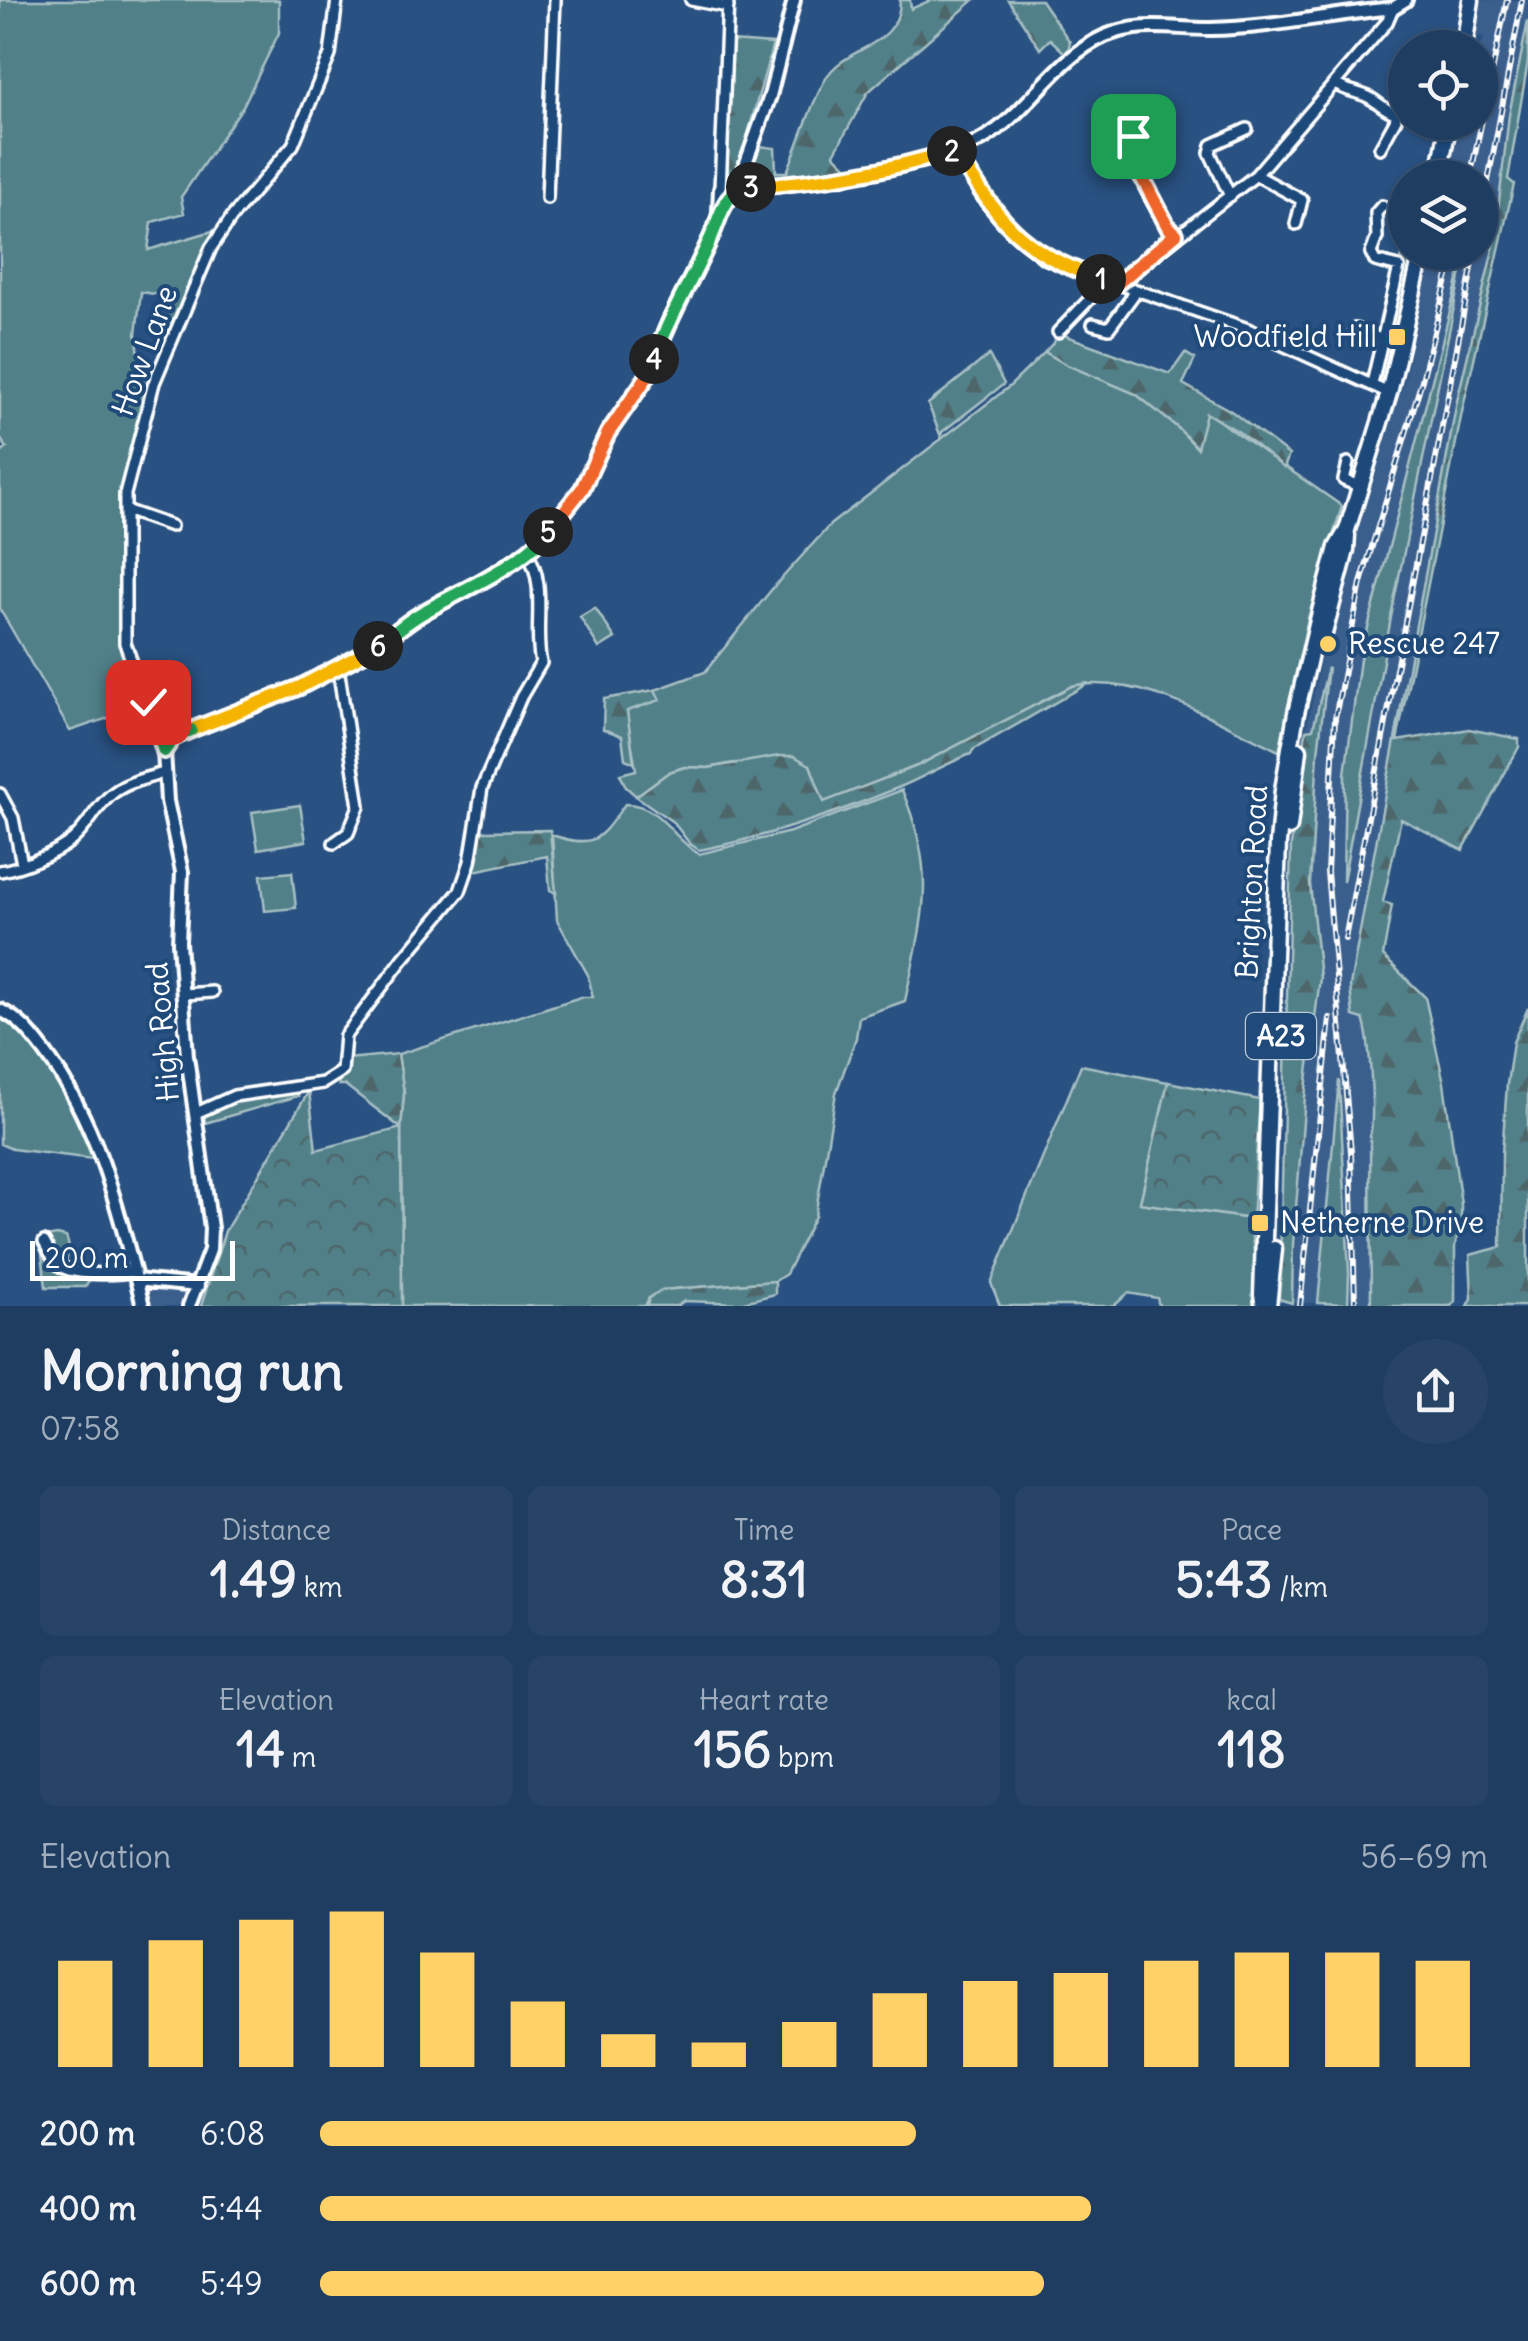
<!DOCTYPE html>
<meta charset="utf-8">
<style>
body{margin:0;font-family:Delius,sans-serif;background:#274467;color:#f1f3f6;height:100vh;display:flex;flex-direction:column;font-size:38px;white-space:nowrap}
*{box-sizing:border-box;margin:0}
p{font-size:32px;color:#a1aebd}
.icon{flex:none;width:55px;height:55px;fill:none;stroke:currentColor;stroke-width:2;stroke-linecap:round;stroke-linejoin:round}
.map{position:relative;height:1306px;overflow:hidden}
.side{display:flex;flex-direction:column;background:#1f3d61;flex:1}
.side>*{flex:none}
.controls{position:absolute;left:1388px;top:30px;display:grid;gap:20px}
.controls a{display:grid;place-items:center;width:110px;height:110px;border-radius:50%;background:#1f3d61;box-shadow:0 2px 8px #0004,0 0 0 2px #3c5676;font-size:50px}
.scale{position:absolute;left:30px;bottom:25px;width:205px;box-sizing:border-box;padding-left:10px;border:5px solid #fff;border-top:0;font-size:28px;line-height:35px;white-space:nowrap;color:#fff;-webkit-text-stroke:8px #1f4a7a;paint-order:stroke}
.pin{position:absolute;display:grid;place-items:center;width:85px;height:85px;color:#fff;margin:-42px;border-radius:20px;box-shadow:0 5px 15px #0006}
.km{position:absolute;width:50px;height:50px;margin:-25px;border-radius:50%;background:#222;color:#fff;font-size:28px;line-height:50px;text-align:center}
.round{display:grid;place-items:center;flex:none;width:105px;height:105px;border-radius:52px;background:#274467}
.head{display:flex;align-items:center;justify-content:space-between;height:170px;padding:0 40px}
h1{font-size:55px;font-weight:700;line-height:75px}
.stats{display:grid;grid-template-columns:repeat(3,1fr);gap:15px;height:170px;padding:10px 40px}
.stats div{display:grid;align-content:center;border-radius:15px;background:#274467;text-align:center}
.stats b{font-size:50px;font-weight:700}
.stats small{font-size:28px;font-weight:400}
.stats p{font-size:28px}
.chart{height:280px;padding:20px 40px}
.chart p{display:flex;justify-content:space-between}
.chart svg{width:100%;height:180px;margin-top:10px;stroke:#ffd166;stroke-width:6}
ul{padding:0 40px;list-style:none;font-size:32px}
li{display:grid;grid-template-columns:160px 120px 1fr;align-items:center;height:75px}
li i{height:25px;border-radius:12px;background:#ffd166}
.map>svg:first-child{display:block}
.built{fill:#3a5f8d}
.grass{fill:#518089;stroke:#a8c0c4;stroke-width:2.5}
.forest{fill:url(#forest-firs);stroke:#a8c0c4;stroke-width:2.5}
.park{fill:url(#park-crowns);stroke:#a8c0c4;stroke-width:2.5}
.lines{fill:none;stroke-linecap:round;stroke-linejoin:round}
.minor-casing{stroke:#fff;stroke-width:16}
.tertiary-casing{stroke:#fff;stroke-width:18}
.trunk-casing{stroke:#fff;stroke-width:21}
.minor{stroke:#1f4a7a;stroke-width:9}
.tertiary{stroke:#1f4a7a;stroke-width:10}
.trunk{stroke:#1f4a7a;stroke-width:14}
.rail-casing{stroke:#fff;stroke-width:6}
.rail{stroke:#1f4a7a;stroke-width:2.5;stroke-dasharray:8;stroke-linecap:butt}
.split-1-casing{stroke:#fff;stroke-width:20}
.split-2-casing{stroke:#fff;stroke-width:20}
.split-3-casing{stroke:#fff;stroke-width:20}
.split-4-casing{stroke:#fff;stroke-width:20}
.split-5-casing{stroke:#fff;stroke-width:20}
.split-6-casing{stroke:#fff;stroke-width:20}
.split-7-casing{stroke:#fff;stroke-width:20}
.split-8-casing{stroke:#fff;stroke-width:20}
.split-1{stroke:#f0652b;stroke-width:12}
.split-2{stroke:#f5b400;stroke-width:12}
.split-3{stroke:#f5b400;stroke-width:12}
.split-4{stroke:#22a559;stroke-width:12}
.split-5{stroke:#f0652b;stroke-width:12}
.split-6{stroke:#22a559;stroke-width:12}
.split-7{stroke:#f5b400;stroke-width:12}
.split-8{stroke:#22a559;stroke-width:12}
.poi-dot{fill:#ffd166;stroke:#1f4a7a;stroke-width:4}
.labels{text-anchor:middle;stroke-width:8;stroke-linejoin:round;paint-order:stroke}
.shield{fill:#1f4a7a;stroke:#bcc9d7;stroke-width:2.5}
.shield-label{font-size:28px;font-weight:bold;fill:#fff}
.poi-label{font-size:30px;fill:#fff;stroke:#1f4a7a;text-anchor:start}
.street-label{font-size:30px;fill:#fff;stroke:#1f4a7a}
</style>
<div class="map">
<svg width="1528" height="1306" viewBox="0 0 1528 1306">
<defs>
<pattern id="forest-firs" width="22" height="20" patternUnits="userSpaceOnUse" patternTransform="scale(2.5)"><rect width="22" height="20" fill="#518089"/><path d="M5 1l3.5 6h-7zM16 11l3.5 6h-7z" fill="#4e666a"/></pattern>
<pattern id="park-crowns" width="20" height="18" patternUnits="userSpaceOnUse" patternTransform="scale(2.5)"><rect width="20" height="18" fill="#518089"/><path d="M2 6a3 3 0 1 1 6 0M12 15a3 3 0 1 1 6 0" fill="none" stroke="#4e666a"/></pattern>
</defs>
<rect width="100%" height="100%" fill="#295181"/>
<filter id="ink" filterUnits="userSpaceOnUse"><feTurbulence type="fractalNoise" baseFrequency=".01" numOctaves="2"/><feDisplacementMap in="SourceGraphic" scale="20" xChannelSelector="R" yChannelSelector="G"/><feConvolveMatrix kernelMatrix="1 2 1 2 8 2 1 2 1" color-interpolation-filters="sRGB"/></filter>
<g filter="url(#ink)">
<path class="built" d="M 1481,0 L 1528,0 L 1528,29 L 1494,245 L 1383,799 L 1369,980 L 1388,1302 L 1292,1303 L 1312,978 L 1305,881 L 1312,730 L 1306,730 L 1326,636 L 1405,379 L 1431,253 L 1480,252 L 1480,178 L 1446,177 L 1457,123 L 1480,122 L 1479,47 L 1485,36 L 1476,37 Z
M 139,1283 L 189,1289 L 184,1306 L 146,1306 Z"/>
<path class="grass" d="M 0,0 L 279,0 L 279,33 L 243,106 L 181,197 L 184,213 L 152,222 L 148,250 L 226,227 L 193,279 L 160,362 L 161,295 L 141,292 L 136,334 L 144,387 L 123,492 L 124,643 L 147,705 L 70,731 L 0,609 L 0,454 L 7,448 L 0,438 Z
M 1465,253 L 1394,601 L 1343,882 L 1345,774 L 1360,659 Z
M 1045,352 L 1067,365 L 1136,394 L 1178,428 L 1197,447 L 1206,412 L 1342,506 L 1308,618 L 1279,751 C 1217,722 1143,673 1072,686 L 917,766 L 823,803 L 810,765 L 733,763 L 708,768 L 684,767 L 669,772 L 636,796 L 626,787 L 620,774 L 636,770 L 626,710 L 659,700 L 655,690 L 705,672 L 772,589 L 831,524 L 1010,386 Z
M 595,608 L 615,638 L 599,648 L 580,617 Z
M 902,790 C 938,875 923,916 905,1001 L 859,1017 L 856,1038 L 836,1093 L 815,1216 L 786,1274 L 775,1281 L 662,1290 L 649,1298 L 645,1306 L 402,1306 L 401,1128 L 404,1093 L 398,1054 L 581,997 L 593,997 L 588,975 L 557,920 L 552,835 C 596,850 600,838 625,804 C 661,804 672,839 699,854 L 790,832 Z
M 300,805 L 306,841 L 258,849 L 252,812 Z
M 292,872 L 296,908 L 265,911 L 261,875 Z
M 0,1017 C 50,1048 70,1107 93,1159 L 12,1149 L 0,1144 Z
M 1081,1065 L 1168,1082 L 1140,1203 L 1252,1219 L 1250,1225 L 1255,1257 L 1253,1306 L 1159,1306 L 1157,1298 L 1128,1293 L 1114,1306 L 1000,1306 L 991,1283 Z
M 1339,1080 L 1349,1273 L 1348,1304 L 1318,1303 Z
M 293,1089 L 298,1096 L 205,1123 L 204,1111 L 222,1102 Z"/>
<path class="forest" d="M 900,0 L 910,0 L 911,9 L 931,0 L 974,0 L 868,92 L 834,154 L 851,171 L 742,184 L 759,146 L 775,148 L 776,172 L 787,172 C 797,149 817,86 832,70 C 856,44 900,45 900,0 Z
M 1008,0 L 1041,0 L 1070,42 L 1067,55 L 1050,39 L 1040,49 Z
M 1528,21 L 1528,61 L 1508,179 L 1514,184 L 1462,412 L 1397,741 L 1469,729 L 1519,739 L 1519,747 L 1463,850 L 1401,819 L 1383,902 L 1392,905 L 1383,956 L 1425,997 L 1444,1083 L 1461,1204 L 1461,1224 L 1455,1246 L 1455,1301 L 1451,1306 L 1371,1306 L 1370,1136 C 1375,1118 1370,1036 1363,1019 L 1353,1016 L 1350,986 L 1457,401 L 1494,245 L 1509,115 Z
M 731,41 L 773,44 L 737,173 L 725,173 Z
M 1405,242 L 1405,252 L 1413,253 L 1384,377 L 1378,381 L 1375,380 Z
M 1061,334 L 1170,374 L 1185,353 L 1195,359 L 1183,384 L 1231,411 L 1289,455 L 1284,468 L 1239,432 L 1206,413 L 1197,448 L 1178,428 L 1136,394 L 1067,365 L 1045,352 Z
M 989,355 L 1004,384 L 942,432 L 941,437 L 928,404 Z
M 1328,667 L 1318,753 L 1310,884 L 1320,978 L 1305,1097 L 1293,1245 L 1292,1303 L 1279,1299 L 1291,845 L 1306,730 L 1313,729 Z
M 1089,683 L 973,750 L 971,754 C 947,763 924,777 900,787 C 835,814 769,837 699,850 L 690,844 L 674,823 L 636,796 L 669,772 L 685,767 L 708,768 L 779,756 L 794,756 L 810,765 L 824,802 L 917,766 L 1072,686 Z
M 655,690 L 660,700 L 627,711 L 634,763 L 625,759 L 622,736 L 603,729 L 604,699 Z
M 550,830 L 556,893 L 550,890 L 547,856 L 474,871 L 480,831 Z
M 1528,1008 L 1528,1306 L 1468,1306 L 1472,1298 L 1470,1255 L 1501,1247 L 1502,1153 L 1507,1084 L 1513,1042 Z
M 398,1054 L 404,1093 L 401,1128 L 345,1085 L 339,1085 L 338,1081 L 345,1075 L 347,1059 Z
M 57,1235 L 66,1237 C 72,1250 66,1254 66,1266 L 91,1278 L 85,1287 L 46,1287 L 40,1238 Z
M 775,1281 L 775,1294 L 740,1303 L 684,1301 L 677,1306 L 647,1306 L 649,1298 L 662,1290 Z"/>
<path class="park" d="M 1168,1082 L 1260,1100 L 1252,1219 L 1140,1203 Z
M 309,1091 L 316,1150 L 401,1128 L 402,1306 L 201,1306 L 225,1231 Z"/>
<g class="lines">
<defs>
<path id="minor" d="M 691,0 L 728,7
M 1335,84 C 1346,91 1355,91 1366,96 C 1376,100 1383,109 1395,113 L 1396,119 L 1380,148
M 1139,126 C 1119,156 1153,199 1168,227 L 1176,234
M 955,150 L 986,202 L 1014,232 L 1044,258 L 1248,329 L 1389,393
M 1256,175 L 1302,200 L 1296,224
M 720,189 L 728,0
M 1230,196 L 1210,153 L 1212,145 L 1247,129
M 547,198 L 555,0
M 1118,283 L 1256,175 L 1387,22 L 1393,8
M 1093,324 L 1109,328 L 1137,290
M 1355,329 L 1383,340
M 1058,332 L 1107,281
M 1372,384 L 1399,267 L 1375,261 L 1371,253 L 1377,237 L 1376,213 L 1382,206
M 1348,463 L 1344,480 L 1361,487
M 125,510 L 171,526
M 163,749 L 125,643 L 125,494 L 154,383 L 194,288 L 211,248 L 232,217 L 293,145 L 330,55 L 337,0
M 164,751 L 178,735 L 300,687 L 368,652 L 406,623 L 466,590 L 535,546 L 582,489 L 608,433 L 647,377 L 668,321 L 710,241 L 719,212
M 0,794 L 13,818 L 22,864
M 334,843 L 348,833 L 359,806 L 338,667
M 0,871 C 21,868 55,854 72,840 C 88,827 96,806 113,793 C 127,782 147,778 164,773
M 184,994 L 212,992
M 196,1113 L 234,1096 L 323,1083 L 342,1071 L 345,1036 L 403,959 L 460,891 L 470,862 L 482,788 L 521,697 L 541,663 C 533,629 548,584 527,553
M 44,1242 C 48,1249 52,1258 58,1264 C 70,1276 118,1275 134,1271"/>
<path id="tertiary" d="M 737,188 C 806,182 873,176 940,155 C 954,151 970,147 983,139 C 1029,112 1055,58 1105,36 C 1141,21 1172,29 1210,29 C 1271,28 1332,14 1393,8 L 1406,0
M 719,211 L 720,189
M 719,212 L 737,188 L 770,96 L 794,0
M 164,751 L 167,801 L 182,872 L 179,942 L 187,1056 L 211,1228 L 210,1250 L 189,1306
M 0,1010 C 20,1019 32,1035 45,1052 C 101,1127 120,1217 143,1306
M 136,1280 L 198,1286"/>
<path id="trunk" d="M 1464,48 L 1471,0
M 1438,178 L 1449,122
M 1322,641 L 1346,550 L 1347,535
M 1289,827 L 1299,750
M 1264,1306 L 1262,1295 L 1278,843 L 1283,790 L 1296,713 L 1321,608 L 1337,547 L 1347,530 L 1389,393 L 1422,252
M 1268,1306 L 1274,1249"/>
</defs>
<use href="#minor" class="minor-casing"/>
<use href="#tertiary" class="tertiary-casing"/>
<use href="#trunk" class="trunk-casing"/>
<use href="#minor" class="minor"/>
<use href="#tertiary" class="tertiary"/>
<use href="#trunk" class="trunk"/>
<defs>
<path id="rail" d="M 1470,178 L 1507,0
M 1480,224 L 1522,0
M 1345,939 L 1475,252
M 1300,1306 L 1330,1018
M 1355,1306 L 1351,1152 L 1327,872 L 1335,718 L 1361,583 L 1422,380 L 1454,252"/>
</defs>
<use href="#rail" class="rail-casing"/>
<use href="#rail" class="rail"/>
</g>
</g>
<g class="lines" filter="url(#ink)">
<defs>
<path id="split-1" d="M 1101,279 L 1118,283 L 1176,234 L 1168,227 L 1134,162 L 1133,136"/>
<path id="split-2" d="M 952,151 L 955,150 C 997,219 1022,254 1101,279"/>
<path id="split-3" d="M 751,187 C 820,181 886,172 952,151"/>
<path id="split-4" d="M 654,359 C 669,318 690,283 708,244 C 720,220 718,210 737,188 L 751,187"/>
<path id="split-5" d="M 548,532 L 582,489 L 608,433 L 647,377 L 654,359"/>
<path id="split-6" d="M 378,646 C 393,634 406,622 422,613 C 465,588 514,570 548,532"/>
<path id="split-7" d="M 191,730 L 300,687 L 378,646"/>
<path id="split-8" d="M 148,702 L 164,751 L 173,738 L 191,730"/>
</defs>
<use href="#split-1" class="split-1-casing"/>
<use href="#split-2" class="split-2-casing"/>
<use href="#split-3" class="split-3-casing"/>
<use href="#split-4" class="split-4-casing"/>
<use href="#split-5" class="split-5-casing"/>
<use href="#split-6" class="split-6-casing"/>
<use href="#split-7" class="split-7-casing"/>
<use href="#split-8" class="split-8-casing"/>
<use href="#split-1" class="split-1"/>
<use href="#split-2" class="split-2"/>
<use href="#split-3" class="split-3"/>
<use href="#split-4" class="split-4"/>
<use href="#split-5" class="split-5"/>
<use href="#split-6" class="split-6"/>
<use href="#split-7" class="split-7"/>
<use href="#split-8" class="split-8"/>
</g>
<g class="poi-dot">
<rect x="1387" y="327" width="20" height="20" rx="5"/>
<circle cx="1328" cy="644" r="10"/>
<rect x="1250" y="1213" width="20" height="20" rx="5"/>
</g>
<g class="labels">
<rect class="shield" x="1246" y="1013" width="70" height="46" rx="8"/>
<g class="shield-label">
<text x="1281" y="1046">A23</text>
</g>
<g class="poi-label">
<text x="1377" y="347" text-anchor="end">Woodfield Hill</text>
<text x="1348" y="654">Rescue 247</text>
<text x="1280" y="1233">Netherne Drive</text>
</g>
<g class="street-label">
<text transform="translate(145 351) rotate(-70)" y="10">How Lane</text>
<text transform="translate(1252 882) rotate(-87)" y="10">Brighton Road</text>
<text transform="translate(163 1032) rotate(-95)" y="10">High Road</text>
</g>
</g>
</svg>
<div class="controls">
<a><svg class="icon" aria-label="locate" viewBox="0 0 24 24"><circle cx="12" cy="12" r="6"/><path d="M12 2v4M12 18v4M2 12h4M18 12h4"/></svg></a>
<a><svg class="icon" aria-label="layers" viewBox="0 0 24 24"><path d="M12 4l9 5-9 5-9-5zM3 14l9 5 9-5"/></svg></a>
</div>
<div class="scale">200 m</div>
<div class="pin" style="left:1133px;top:136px;background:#1e9e55"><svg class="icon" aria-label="arrive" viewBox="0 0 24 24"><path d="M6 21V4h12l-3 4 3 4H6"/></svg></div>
<div class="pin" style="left:148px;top:702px;background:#d93025"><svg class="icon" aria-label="check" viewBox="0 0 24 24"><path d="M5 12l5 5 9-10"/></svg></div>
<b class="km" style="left:1101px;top:279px">1</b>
<b class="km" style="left:952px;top:151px">2</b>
<b class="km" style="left:751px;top:187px">3</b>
<b class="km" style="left:654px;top:359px">4</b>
<b class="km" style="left:548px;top:532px">5</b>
<b class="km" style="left:378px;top:646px">6</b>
</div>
<section class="side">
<div class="head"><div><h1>Morning run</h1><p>07:58</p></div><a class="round"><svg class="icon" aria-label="share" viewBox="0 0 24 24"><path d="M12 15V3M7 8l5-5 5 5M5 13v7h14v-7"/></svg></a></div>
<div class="stats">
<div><p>Distance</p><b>1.49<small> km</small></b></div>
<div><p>Time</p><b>8:31</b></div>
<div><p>Pace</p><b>5:43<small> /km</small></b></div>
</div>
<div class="stats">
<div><p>Elevation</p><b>14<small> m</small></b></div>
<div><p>Heart rate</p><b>156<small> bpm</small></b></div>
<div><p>kcal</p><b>118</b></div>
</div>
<div class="chart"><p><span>Elevation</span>56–69 m</p>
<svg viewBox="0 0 160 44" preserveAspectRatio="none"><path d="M5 44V18M15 44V13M25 44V8M35 44V6M45 44V16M55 44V28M65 44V36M75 44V38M85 44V33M95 44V26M105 44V23M115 44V21M125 44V18M135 44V16M145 44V16M155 44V18"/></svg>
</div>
<ul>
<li><b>200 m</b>6:08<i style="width:51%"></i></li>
<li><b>400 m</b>5:44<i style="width:66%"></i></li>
<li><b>600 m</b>5:49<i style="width:62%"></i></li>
</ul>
</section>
